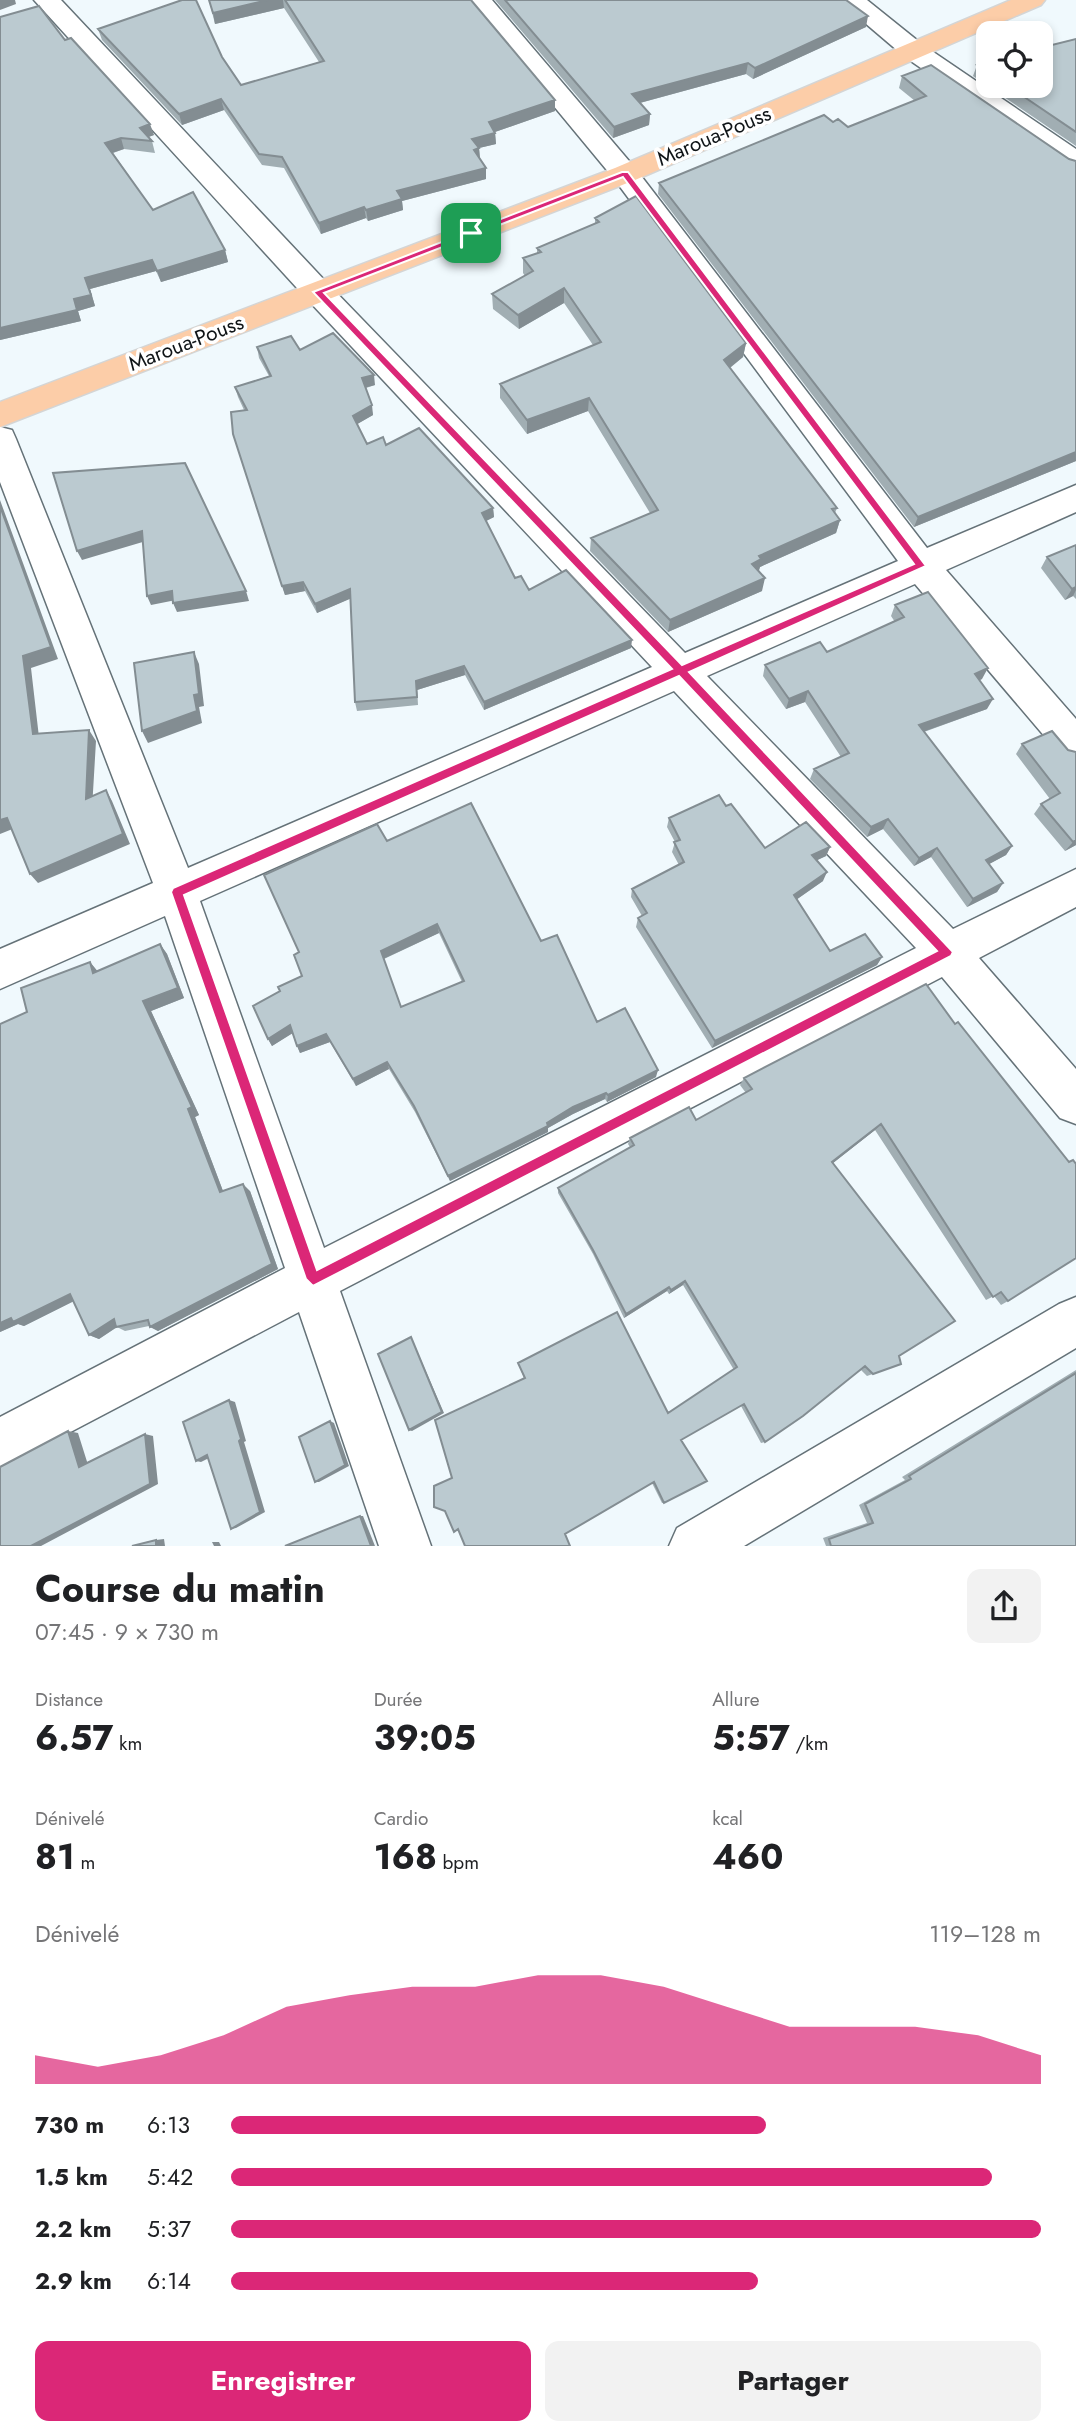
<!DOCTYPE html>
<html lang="fr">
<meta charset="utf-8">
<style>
body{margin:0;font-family:Jost,sans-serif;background:#f2f2f2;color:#202124;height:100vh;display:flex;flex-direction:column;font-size:26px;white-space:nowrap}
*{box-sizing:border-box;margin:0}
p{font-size:23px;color:#757577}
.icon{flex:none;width:38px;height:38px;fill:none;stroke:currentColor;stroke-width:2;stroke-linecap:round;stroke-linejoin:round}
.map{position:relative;height:1546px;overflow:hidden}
.details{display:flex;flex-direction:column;background:#fff;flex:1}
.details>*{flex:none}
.tools{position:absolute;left:976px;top:21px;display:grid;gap:14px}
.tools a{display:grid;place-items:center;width:77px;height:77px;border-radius:14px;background:#fff;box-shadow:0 4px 10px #0003;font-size:35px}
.pin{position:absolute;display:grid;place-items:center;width:60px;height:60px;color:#fff;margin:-30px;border-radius:14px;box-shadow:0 4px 10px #0006}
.round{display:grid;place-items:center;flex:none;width:74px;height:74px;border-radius:14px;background:#f2f2f2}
.headline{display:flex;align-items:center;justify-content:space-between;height:119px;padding:0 35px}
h1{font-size:38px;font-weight:700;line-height:52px}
.stats{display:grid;grid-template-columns:repeat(3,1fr);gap:10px;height:119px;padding:7px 35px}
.stats div{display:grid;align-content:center}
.stats b{font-size:35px;font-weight:700}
.stats small{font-size:19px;font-weight:400}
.stats p{font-size:19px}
.chart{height:196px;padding:14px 35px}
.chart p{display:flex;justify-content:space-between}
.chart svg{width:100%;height:126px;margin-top:7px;fill:#db2777;opacity:.7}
.primary-button{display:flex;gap:14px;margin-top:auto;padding:14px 35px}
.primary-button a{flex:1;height:80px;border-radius:14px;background:#db2777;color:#fff;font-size:28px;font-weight:700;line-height:80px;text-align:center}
.primary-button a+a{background:#f2f2f2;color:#202124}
ul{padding:0 35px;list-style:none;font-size:23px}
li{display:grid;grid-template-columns:112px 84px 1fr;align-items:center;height:52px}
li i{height:18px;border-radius:9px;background:#db2777}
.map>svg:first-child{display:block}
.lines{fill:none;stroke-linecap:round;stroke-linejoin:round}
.street-casing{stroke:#657278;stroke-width:3}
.primary-casing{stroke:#d4d5d5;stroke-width:3}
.street{fill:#fff;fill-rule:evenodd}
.primary{fill:#fccda8;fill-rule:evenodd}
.wall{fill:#a1aeb3;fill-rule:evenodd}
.shaded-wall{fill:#838d92}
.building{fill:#bbcad0;stroke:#838d92;stroke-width:2;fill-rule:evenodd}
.route{fill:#db2777;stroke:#fff;stroke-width:2;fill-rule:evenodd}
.labels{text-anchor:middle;stroke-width:7;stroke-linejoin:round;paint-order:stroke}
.far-street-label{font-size:21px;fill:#0f1417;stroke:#fff}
</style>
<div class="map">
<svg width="1076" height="1546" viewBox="0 0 1076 1546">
<rect width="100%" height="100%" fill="#f0f9fd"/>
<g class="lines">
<defs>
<path id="street" d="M 34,0 L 61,0 L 329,285 L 685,653 L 898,561 L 615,180 L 466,0 L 492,0 L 635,168 L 927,548 L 1076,485 L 1076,512 L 946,570 L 1076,719 L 1076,762 L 1063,758 L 915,584 L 707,676 L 953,929 L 1076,869 L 1076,907 L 979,958 L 1076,1069 L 1076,1124 L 1060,1118 L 942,977 L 340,1291 L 431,1546 L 379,1546 L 299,1312 L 0,1469 L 0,1417 L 285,1268 L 165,916 L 0,989 L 0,949 L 153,883 L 0,482 L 0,427 L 12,430 L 16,439 L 188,868 L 652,667 L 307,299 ZM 674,691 L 916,948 L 324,1248 L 200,901 Z
M 838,0 L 867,0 L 923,45 L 1076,149 L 1076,171 L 1066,168 L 905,57 Z
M 1076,1297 L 1076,1348 L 744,1546 L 669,1546 L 677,1528 L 1059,1304 Z"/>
<path id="primary" d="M 1011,0 L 1045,0 L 1041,5 L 635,180 L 0,427 L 0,402 L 615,168 Z"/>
</defs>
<use href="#street" class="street-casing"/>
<use href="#primary" class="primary-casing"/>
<use href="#street" class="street"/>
<use href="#primary" class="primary"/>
</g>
<path class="wall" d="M 209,0 L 471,0 L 555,111 L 495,132 L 496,144 L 479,148 L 480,159 L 486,179 L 402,201 L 403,210 L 368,221 L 366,218 L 321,234 L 284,168 L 262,165 L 224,110 L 182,125 L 102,40 L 98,29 L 222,57 L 241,85 L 319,62 L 284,8 L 215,24 Z
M 495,0 L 846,0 L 866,27 L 753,79 L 746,74 L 640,103 L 650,114 L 649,125 L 613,138 Z
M 1076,39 L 1076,146 L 973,76 L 977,65 L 989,60 L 989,86 L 1041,86 L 1044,47 Z
M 65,40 L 154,135 L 148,137 L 152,141 L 155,153 L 124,149 L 113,153 L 153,210 L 225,250 L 228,262 L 161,282 L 156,271 L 90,289 L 95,306 L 78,311 L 81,321 L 0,340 Z
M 902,76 L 1069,159 L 1076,161 L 1076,461 L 914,527 L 658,194 L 659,183 L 833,122 L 848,127 L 915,101 L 899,88 Z
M 595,218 L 746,343 L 743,357 L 730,368 L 837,508 L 835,513 L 840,520 L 836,533 L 760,567 L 759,571 L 762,591 L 668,632 L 590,551 L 591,538 L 650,513 L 588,411 L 527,434 L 500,398 L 500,384 L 593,345 L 564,303 L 519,329 L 493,309 L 492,294 L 525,276 L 523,273 L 523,258 L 537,253 L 537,248 L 595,224 Z
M 257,347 L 300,350 L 375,385 L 366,388 L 373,415 L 357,424 L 367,444 L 386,445 L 493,508 L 494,517 L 486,521 L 515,578 L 529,590 L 631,648 L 484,710 L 465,675 L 417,690 L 418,705 L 357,711 L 355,702 L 351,598 L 317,613 L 305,591 L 285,595 L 236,444 L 244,410 L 238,397 L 235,387 L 269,376 L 259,358 Z
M 1076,545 L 1076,599 L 1073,596 L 1065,600 L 1041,568 L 1047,557 Z
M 895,605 L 982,679 L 980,680 L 987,709 L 924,732 L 1012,846 L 1006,855 L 989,864 L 1003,883 L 997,892 L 967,907 L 931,857 L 914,866 L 883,829 L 867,837 L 810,779 L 814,769 L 841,757 L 805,702 L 786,709 L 763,676 L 765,665 L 827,652 L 895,622 L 891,616 Z
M 1022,744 L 1068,750 L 1076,845 L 1065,851 L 1034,814 L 1041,804 L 1050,799 L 1016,754 Z
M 726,806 L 765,848 L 830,847 L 826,856 L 817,860 L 823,881 L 796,900 L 830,951 L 882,957 L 877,965 L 712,1048 L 636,927 L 638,918 L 642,916 L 631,897 L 632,889 L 679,865 L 672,852 L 675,842 L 667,827 L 669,818 Z
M 387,841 L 541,941 L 597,1022 L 656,1077 L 607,1102 L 605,1099 L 573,1114 L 548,1128 L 548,1132 L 450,1181 L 415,1112 L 389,1069 L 356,1086 L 330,1042 L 300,1053 L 292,1033 L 272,1046 L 268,1039 L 280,991 L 302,976 L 299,952 ZM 439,933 L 462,982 L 401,1007 L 384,959 Z
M 160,944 L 167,954 L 184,998 L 151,1011 L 199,1115 L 195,1117 L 223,1191 L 250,1191 L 278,1269 L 158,1331 L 149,1326 L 125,1331 L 117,1327 L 99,1339 L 89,1335 L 74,1301 L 24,1326 L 18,1324 L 0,1332 L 0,1024 L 27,1012 L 90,962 L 97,971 Z
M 926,984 L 1008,1301 L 1001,1305 L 994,1296 L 986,1300 L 875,1130 L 833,1163 L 901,1364 L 867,1376 L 861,1370 L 765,1442 L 761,1443 L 741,1406 L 681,1440 L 664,1503 L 662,1503 L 652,1483 L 458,1530 L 456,1531 L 452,1478 L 524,1378 L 518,1363 L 668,1413 L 734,1370 L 683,1285 L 669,1294 L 667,1291 L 624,1318 L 593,1254 L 558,1193 L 558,1188 L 630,1147 L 628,1144 L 630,1138 L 696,1120 L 746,1093 L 740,1085 L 744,1078 Z
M 1076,1370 L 1076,1546 L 826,1546 L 823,1538 L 867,1523 L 859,1505 L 905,1480 L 902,1477 Z"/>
<path class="shaded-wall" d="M 0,0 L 15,0 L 16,4 L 0,10 Z
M 268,0 L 283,0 L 284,8 L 215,24 L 213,13 Z
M 868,16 L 866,27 L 753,79 L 755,68 Z
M 748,63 L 746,74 L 632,105 L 632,94 Z
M 221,99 L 224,110 L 182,125 L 179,114 Z
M 555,100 L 555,111 L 489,134 L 489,122 Z
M 650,114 L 649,125 L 613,138 L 614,127 Z
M 150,124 L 154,135 L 143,139 L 140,128 Z
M 495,133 L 496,144 L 479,148 L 480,159 L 475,161 L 472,139 Z
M 121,138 L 124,149 L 109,154 L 105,143 Z
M 486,168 L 486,179 L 402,201 L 403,210 L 368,221 L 366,210 L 397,191 Z
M 364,207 L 366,218 L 321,234 L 319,223 Z
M 225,250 L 228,262 L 161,282 L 157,271 Z
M 152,260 L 156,271 L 90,289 L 95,306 L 78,311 L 81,321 L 0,340 L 0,328 L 85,278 Z
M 564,288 L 564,303 L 519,329 L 518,315 Z
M 746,343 L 743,357 L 722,374 L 724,360 Z
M 374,375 L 375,385 L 364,388 L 362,378 Z
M 589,398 L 588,411 L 527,434 L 527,420 Z
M 372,405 L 373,415 L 354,426 L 353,416 Z
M 1076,452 L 1076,461 L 914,527 L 918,517 Z
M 0,500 L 58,659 L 31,668 L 40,746 L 33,734 L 23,656 L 0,506 Z
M 493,508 L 494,517 L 482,523 L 482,513 Z
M 840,520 L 836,533 L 760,567 L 758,572 L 752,564 L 759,556 Z
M 142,531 L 146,541 L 82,560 L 77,551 Z
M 765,578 L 762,591 L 668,632 L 670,620 Z
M 303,582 L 305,591 L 285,595 L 282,586 Z
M 1076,587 L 1076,590 L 1073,596 L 1065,600 L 1072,589 Z
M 350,589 L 352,598 L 317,613 L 315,604 Z
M 172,591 L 176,600 L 151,605 L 147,596 Z
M 246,591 L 249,601 L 177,612 L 173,603 Z
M 632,640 L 631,648 L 484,710 L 484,702 Z
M 194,652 L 199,664 L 204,706 L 199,707 L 202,723 L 148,743 L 142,731 L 194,695 Z
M 464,666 L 465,675 L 417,690 L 418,705 L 416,681 Z
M 988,668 L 982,679 L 970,684 L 975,674 Z
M 808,691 L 805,702 L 786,709 L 789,699 Z
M 993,699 L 987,709 L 914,735 L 919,725 Z
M 89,730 L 96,741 L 92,809 L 86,799 Z
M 106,790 L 112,801 L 130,844 L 38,883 L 30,874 Z
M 7,818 L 15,828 L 0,834 L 0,820 Z
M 888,819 L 883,829 L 867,837 L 871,827 Z
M 1076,840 L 1076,845 L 1065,851 L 1073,842 Z
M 1012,846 L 1006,855 L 980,869 L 986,860 Z
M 830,847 L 826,856 L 809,864 L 812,855 Z
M 937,848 L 931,857 L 914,866 L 919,858 Z
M 827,872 L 823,881 L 790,904 L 794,895 Z
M 1003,883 L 997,892 L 967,907 L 973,899 Z
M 437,924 L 439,933 L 383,959 L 381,951 Z
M 160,944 L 167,954 L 184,998 L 151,1011 L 199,1115 L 195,1117 L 226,1199 L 220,1192 L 143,1001 Z
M 882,957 L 877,965 L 712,1048 L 715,1041 Z
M 90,962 L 99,973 L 93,973 Z
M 290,1025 L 293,1033 L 272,1046 L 268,1039 Z
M 326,1034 L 330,1042 L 300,1053 L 297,1046 Z
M 387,1062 L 389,1069 L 356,1086 L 353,1079 Z
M 658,1070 L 656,1077 L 607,1102 L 608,1095 Z
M 606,1093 L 605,1099 L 573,1114 L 548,1128 L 548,1132 L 450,1181 L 448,1176 L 573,1107 Z
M 881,1124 L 875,1130 L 828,1167 L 832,1162 Z
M 243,1184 L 250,1191 L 278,1269 L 158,1331 L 150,1327 Z
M 685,1281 L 683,1285 L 669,1294 L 671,1290 Z
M 669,1287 L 667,1291 L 624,1318 L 626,1314 Z
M 70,1294 L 80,1298 L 24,1326 L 18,1324 L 0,1332 L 0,1323 Z
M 114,1319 L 123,1323 L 99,1339 L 89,1335 Z
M 411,1337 L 444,1413 L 412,1431 L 409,1430 Z
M 229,1400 L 235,1402 L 246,1441 L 244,1442 L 265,1512 L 236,1528 L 231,1529 L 239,1441 Z
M 330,1421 L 334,1423 L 349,1466 L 319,1482 L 315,1482 Z
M 68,1431 L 78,1433 L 89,1468 L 79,1467 Z
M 145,1434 L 153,1436 L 158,1484 L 41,1546 L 31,1546 Z
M 207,1455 L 213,1456 L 201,1462 L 196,1461 Z
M 360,1516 L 363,1516 L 375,1546 L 371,1546 Z
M 164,1539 L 165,1546 L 156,1546 L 156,1540 Z
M 212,1542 L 219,1542 L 221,1546 L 214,1546 Z"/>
<path class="building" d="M 182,0 L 196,0 L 222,57 L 241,85 L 324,61 L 285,0 L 471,0 L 555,100 L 489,122 L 495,133 L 472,139 L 479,148 L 474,150 L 486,168 L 397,191 L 402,199 L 366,210 L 364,207 L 319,223 L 282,157 L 259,154 L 221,99 L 179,114 L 98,29 Z
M 209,0 L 268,0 L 213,13 Z
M 505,0 L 846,0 L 868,16 L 755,68 L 748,63 L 632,94 L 650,114 L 614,127 Z
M 39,6 L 65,40 L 71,38 L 150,124 L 140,128 L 152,141 L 121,138 L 105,143 L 153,210 L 193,192 L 225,250 L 157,271 L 152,260 L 85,278 L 91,295 L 74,299 L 77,310 L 0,328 L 0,17 Z
M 1076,39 L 1076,132 L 1008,86 L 1041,86 L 1041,46 L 1044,47 Z
M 989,60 L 989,73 L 977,65 Z
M 931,65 L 1069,159 L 1076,161 L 1076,452 L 918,517 L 659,183 L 824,115 L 833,122 L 838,119 L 848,127 L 926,96 L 902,76 Z
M 636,196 L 746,343 L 724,360 L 837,508 L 832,509 L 840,520 L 759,556 L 761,559 L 752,564 L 765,578 L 670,620 L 591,538 L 658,510 L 589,398 L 527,420 L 500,384 L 601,342 L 564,288 L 518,315 L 492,294 L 533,271 L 523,258 L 541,252 L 537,248 L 599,222 L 595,218 Z
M 333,333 L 374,375 L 362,378 L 372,405 L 353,416 L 367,444 L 383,437 L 386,445 L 419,428 L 493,508 L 482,513 L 515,578 L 521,576 L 529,590 L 566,570 L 632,640 L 484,702 L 464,666 L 416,681 L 417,697 L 355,702 L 350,589 L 315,604 L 303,582 L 282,586 L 233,434 L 231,412 L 247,410 L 235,387 L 271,376 L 257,347 L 291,336 L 300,350 Z
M 185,463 L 246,591 L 173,603 L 172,591 L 147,596 L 142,531 L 77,551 L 53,473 Z
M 0,506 L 51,647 L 23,656 L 33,734 L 89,730 L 86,799 L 106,790 L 123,834 L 30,874 L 7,818 L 0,820 Z
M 1076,545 L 1076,587 L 1072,589 L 1047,557 Z
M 928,592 L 988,668 L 975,674 L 993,699 L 919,725 L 1012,846 L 986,860 L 1003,883 L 973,899 L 937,848 L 919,858 L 888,819 L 871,827 L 814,769 L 849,753 L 808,691 L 789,699 L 765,665 L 820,642 L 827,652 L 904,617 L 895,605 Z
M 194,652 L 199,694 L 194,695 L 197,711 L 142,731 L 134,663 Z
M 1052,731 L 1068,750 L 1076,752 L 1076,840 L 1073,842 L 1041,804 L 1060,793 L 1022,744 Z
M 719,795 L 726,806 L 731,804 L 765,848 L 806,822 L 830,847 L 812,855 L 827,872 L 794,895 L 830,951 L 865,934 L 882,957 L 715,1041 L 638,918 L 647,913 L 632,889 L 684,862 L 674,842 L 680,840 L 669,818 Z
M 471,803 L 541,941 L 557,935 L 597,1022 L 625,1008 L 658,1070 L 608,1095 L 606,1093 L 573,1107 L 547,1123 L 548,1126 L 448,1176 L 414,1106 L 387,1062 L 353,1079 L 326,1034 L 297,1046 L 290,1025 L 268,1039 L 253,1006 L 280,991 L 278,987 L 302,976 L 294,955 L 299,952 L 264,875 L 377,824 L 387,841 ZM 437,924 L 464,981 L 401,1007 L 381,951 Z
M 160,944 L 178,988 L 143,1001 L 192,1107 L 188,1109 L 220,1192 L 243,1184 L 272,1264 L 150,1327 L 148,1320 L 116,1327 L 114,1319 L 89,1335 L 70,1294 L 13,1322 L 11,1318 L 0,1323 L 0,1024 L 27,1012 L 21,988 L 90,962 L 93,973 Z
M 926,984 L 955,1024 L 958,1022 L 1069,1162 L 1073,1160 L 1076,1164 L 1076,1258 L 1008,1301 L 1001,1292 L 993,1297 L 881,1124 L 832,1162 L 955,1321 L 899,1356 L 901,1364 L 873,1374 L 865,1366 L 803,1416 L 765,1442 L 744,1404 L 681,1440 L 707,1481 L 664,1503 L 654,1482 L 565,1534 L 570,1546 L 465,1546 L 458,1529 L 454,1532 L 445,1511 L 434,1507 L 434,1486 L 452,1478 L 435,1420 L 525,1378 L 518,1363 L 617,1312 L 668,1413 L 737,1367 L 685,1281 L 671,1290 L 669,1287 L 626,1314 L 593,1250 L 558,1188 L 634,1145 L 630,1138 L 689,1107 L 696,1120 L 752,1089 L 744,1078 Z
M 411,1337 L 442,1412 L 409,1430 L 378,1354 Z
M 1076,1373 L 1076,1546 L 831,1546 L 829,1539 L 873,1523 L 865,1504 L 911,1479 L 909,1476 Z
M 229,1400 L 241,1439 L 239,1441 L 260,1512 L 231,1529 L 207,1455 L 196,1461 L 183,1422 Z
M 330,1421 L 345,1465 L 315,1482 L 299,1437 Z
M 68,1431 L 79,1467 L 145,1434 L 150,1484 L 31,1546 L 0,1546 L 0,1467 Z
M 360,1516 L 371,1546 L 285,1546 Z
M 156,1540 L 156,1546 L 132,1546 Z"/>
<path class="route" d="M 622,172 L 628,172 L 926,566 L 689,672 L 953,952 L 951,956 L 313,1286 L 306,1279 L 171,892 L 173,888 L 672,669 L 313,292 ZM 623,177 L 914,564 L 682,665 L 324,293 ZM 679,676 L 937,951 L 317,1270 L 184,895 Z"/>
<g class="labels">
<g class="far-street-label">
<text transform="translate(714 136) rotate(-23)" y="7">Maroua-Pouss</text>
<text transform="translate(186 343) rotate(-21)" y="7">Maroua-Pouss</text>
</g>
</g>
</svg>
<div class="tools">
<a><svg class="icon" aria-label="locate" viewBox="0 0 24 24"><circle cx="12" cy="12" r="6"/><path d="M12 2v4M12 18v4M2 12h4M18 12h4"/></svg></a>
</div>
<div class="pin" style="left:471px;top:233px;background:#1e9e55"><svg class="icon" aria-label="arrive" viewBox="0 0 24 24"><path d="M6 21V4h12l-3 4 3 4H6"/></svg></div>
</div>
<section class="details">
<div class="headline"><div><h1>Course du matin</h1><p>07:45 · 9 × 730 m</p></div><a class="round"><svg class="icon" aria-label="share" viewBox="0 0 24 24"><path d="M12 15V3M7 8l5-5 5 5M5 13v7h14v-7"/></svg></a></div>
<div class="stats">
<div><p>Distance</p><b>6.57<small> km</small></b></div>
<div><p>Durée</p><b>39:05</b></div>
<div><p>Allure</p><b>5:57<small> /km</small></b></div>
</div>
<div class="stats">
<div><p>Dénivelé</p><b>81<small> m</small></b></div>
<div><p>Cardio</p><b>168<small> bpm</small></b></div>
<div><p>kcal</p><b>460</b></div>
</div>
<div class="chart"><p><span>Dénivelé</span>119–128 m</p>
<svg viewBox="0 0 160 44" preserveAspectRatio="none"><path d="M0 44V34L10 38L20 34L30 27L40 17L50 13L60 10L70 10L80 6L90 6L100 10L110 17L120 24L130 24L140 24L150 27L160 34V44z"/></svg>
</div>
<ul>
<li><b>730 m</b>6:13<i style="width:66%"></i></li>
<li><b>1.5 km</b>5:42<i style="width:94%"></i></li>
<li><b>2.2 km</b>5:37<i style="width:100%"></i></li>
<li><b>2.9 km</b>6:14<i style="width:65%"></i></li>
</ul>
<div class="primary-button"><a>Enregistrer</a><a>Partager</a></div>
</section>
